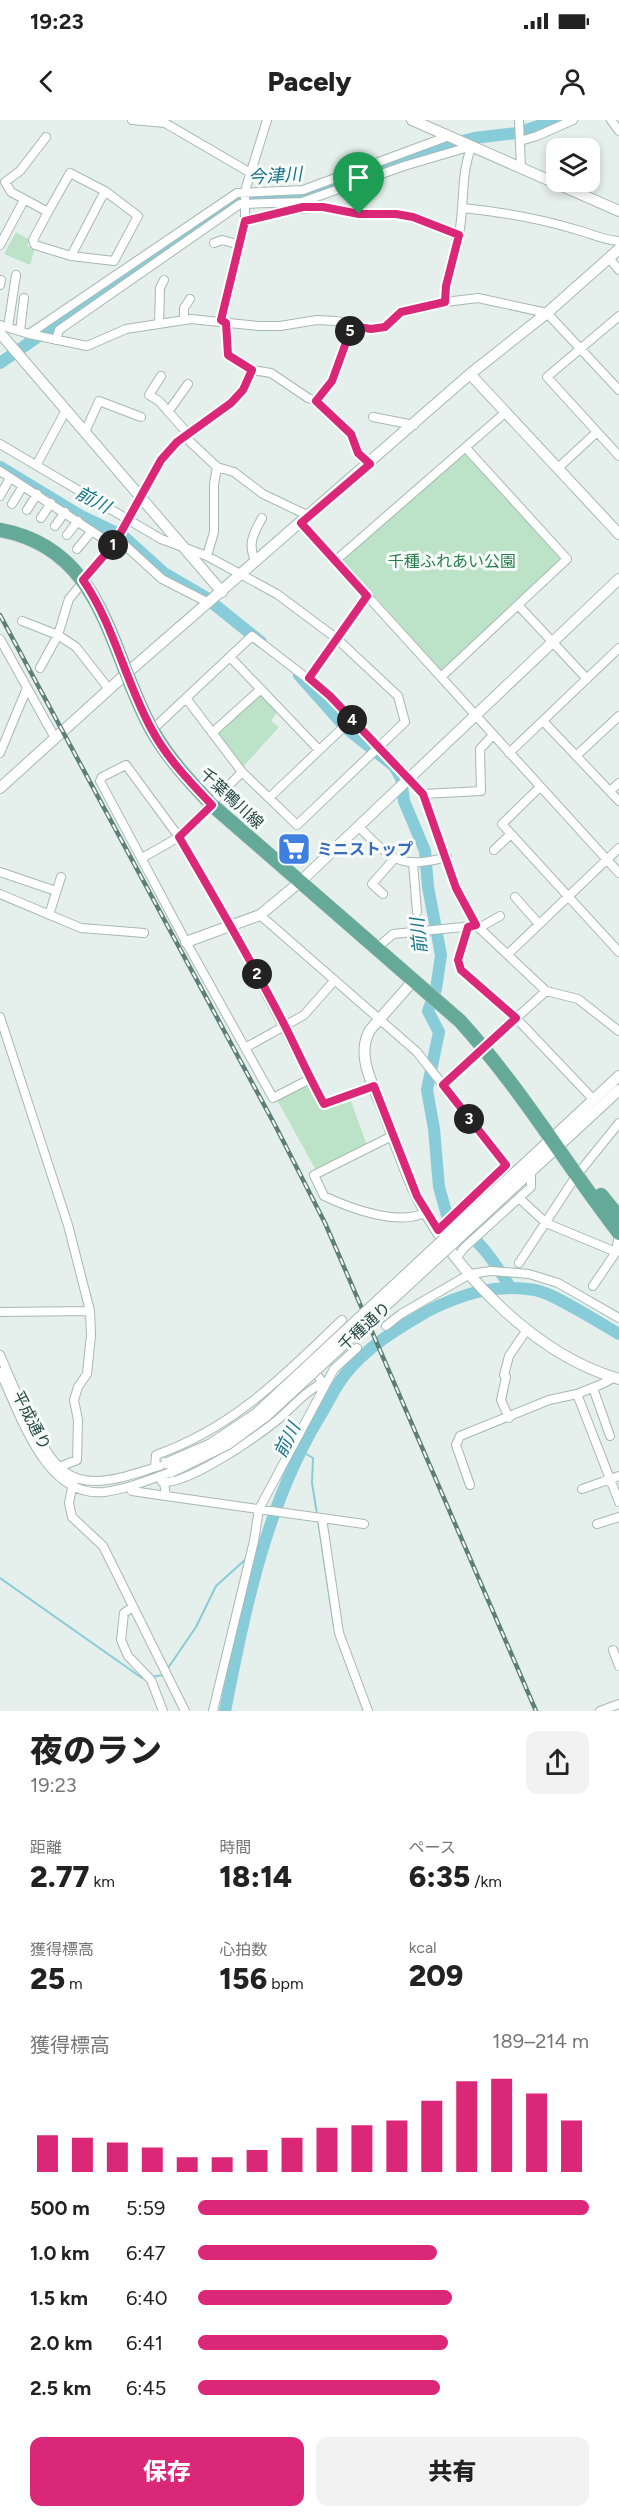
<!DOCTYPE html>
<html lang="ja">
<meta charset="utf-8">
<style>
body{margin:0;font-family:Figtree,"Noto Sans JP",sans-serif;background:#f2f2f2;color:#222;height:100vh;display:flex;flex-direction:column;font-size:22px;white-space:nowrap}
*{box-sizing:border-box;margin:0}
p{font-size:20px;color:#767676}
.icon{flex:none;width:33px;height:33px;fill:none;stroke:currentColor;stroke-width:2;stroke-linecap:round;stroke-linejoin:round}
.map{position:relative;height:1591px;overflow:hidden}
.side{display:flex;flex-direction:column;background:#fff;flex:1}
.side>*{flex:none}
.buttons{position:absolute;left:546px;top:18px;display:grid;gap:12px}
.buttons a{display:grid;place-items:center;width:54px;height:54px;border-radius:12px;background:#fff;box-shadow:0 3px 9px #0003;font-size:30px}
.pin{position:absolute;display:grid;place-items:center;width:51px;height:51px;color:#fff;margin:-62px -26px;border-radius:50% 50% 50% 0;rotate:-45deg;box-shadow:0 0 6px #0007}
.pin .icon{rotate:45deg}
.km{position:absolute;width:30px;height:30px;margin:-15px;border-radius:50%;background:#222;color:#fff;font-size:16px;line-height:30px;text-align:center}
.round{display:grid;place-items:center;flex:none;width:63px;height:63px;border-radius:12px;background:#f2f2f2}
.headline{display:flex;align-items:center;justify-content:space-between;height:102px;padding:0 30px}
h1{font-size:33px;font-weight:800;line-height:45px}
.metrics{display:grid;grid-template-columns:repeat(3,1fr);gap:9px;height:102px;padding:6px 30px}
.metrics div{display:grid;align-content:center}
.metrics b{font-size:30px;font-weight:800}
.metrics small{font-size:16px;font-weight:400}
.metrics p{font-size:16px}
.chart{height:168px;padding:12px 30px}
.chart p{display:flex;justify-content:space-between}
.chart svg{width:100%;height:108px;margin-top:6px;stroke:#db2777;stroke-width:6}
.cta{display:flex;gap:12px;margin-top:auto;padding:12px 30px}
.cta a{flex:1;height:69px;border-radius:12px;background:#db2777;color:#fff;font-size:24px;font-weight:800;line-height:69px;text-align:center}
.cta a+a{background:#f2f2f2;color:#222}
ul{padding:0 30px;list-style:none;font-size:20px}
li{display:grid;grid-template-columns:96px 72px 1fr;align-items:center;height:45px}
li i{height:15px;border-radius:8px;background:#db2777}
.status{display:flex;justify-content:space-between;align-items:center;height:42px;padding:0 30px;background:#fff;direction:ltr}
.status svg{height:16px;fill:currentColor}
header{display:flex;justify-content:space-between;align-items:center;height:78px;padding:0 30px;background:#fff;font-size:27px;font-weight:800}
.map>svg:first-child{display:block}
.green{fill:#bce2c7}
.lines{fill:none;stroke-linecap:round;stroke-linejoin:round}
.stream{stroke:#88ccd9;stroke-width:2}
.river{stroke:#88ccd9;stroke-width:12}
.minor-casing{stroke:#a7b8b3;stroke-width:10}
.tertiary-casing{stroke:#a7b8b3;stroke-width:12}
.primary-casing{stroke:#c1cbc8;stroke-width:15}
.minor{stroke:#fff;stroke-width:8}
.tertiary{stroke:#fff;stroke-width:10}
.primary{stroke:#65a998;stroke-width:14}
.rail-casing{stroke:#5d7f76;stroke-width:4.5}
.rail{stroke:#f6fbf9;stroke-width:2;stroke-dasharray:7;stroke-linecap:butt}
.tertiary-bridge-casing{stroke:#a7b8b3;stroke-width:12;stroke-linecap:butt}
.tertiary-bridge{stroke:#fff;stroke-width:10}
.route-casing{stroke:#fff;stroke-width:12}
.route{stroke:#db2777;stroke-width:8}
.labels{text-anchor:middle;stroke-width:6;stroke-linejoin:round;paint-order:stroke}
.park-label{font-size:16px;fill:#277f4a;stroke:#f6fbf9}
.street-label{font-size:16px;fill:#22443b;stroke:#f6fbf9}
.shop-label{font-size:16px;font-weight:bold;fill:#366cbe;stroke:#f6fbf9;text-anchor:start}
.water-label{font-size:18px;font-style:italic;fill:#157287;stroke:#f6fbf9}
</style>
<div class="status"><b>19:23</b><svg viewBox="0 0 49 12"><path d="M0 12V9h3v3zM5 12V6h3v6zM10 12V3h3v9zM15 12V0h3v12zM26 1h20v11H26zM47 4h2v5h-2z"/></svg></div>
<header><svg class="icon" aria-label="back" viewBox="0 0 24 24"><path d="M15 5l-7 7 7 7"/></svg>Pacely<svg class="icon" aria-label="person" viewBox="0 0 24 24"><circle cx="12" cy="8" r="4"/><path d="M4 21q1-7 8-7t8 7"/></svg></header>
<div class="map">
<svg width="619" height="1591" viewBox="0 0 619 1591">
<rect width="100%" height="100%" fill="#e5efeb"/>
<path class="green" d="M 16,112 L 30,120 L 27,126 L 35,128 L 30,145 L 4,134 Z
M 464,333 L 467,334 L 560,436 L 560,439 L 444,550 L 441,550 L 343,441 L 342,438 Z
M 259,574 L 262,575 L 278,591 L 271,601 L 279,607 L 243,647 L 218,615 L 218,612 Z
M 308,964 L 324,989 L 350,979 L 367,1025 L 316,1050 L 277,980 Z"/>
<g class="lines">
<path class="stream" d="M 301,1331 L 313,1338 L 312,1363 L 317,1394
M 318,1400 L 334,1507
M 254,1431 L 263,1423
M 0,1458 L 142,1558 L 146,1558
M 339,1524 L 359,1577
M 168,1548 L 196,1507 L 216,1466 L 246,1439
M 151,1557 L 163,1555"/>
<path class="river" d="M 0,243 L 241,76 L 301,76 L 448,25 L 474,18 L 517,13 L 557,0
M 0,347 L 81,396 L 123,416 L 164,453 L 205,477 L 261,522
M 299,555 L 346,608 L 394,646 L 401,658 L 404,681 L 425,731 L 428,767 L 441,835 L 436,869 L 428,891 L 439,912 L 427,970 L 434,1009 L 439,1067 L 448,1099 C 478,1117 492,1138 510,1167
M 225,1591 C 246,1486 266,1383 323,1291 C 330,1279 336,1266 344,1256 C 365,1228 397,1209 426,1192 C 461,1174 495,1163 535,1170 C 554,1173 599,1203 619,1214"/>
<defs>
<path id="minor" d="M 132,0 L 165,3 L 249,52
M 519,0 L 521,48
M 611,0 L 619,11
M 46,17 L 20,51 L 5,62 L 11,72 L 48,92 L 70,53 L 105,71 L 138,96 L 114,141 L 71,136 L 35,125 L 33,120 L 48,92
M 520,21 L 537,16 L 573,0
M 463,88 C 501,92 537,98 574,109 C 590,113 602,120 619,121
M 245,101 L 284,90 L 323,87 L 359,94 L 396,94 L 413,97 L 459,115
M 214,123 L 222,120 L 240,125
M 0,125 L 24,80
M 71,136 L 105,71
M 609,138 L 619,150
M 0,165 L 1,160
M 445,182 C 446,158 454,137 459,114 C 465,84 460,54 472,26
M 619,196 L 547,257 L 619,336
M 184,200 L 184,188 L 190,179
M 221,200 L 245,101 L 245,71 L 267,0
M 159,203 L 160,168 L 164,160
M 226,203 L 228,235 L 252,250 L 271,253 L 308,278 L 317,281 L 332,262 L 353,206
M 0,205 L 29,214 L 87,226 L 126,209 L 191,199 L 258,206 L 280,206 L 317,200 L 337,201 L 371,209 L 385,207 L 401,192 L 445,182 L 478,178 L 547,193 L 619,270
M 8,207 L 16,155
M 20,211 L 24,178
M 29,214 L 237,73 L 303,70 L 449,16
M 56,220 L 59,210 L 240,84 L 302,82 L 404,46 L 472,26
M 161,256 L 149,275 L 159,281 L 188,314
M 317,281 L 351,314 L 358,333 L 370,344
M 168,292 L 188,264
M 373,297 L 414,305
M 85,312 L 99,281 L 141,297
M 185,317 L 217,347 L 234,352 L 263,374 L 309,396
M 0,324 L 161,419 L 207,436 L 277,474 L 336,518 L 398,576 L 405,602 L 297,705 L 242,652 L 186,578
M 37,344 L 66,290
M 558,348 L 597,312
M 0,351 L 113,425
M 0,376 L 10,358
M 12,384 L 23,366
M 27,390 L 37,374
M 41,398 L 51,383
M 301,403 L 619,753
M 55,406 L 65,392
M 67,415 L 78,401
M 117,418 L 162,459 L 209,483
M 77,429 L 92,411
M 207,436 L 214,412 L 214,364 L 217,347
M 335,441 L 506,292
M 256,442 C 247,425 253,414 262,398
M 518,485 L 587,559
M 22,501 L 58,515 L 76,527 L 109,569
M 0,519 L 55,618
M 230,537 L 319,630
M 40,548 L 58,515 L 69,479 L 115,423 L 161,340 L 177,322 L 231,283 L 243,270 L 252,250
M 441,557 L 567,439 L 466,328
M 309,558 L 367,476
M 543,601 L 619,681
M 152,610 L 252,516 L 330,576 L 423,674 L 456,768 L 476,805 L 546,871 L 578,879 L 619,911
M 212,613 L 261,569
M 0,633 L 27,568
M 509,633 L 619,528
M 576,636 L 619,596
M 540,667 L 502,704 L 619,832
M 610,671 L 619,663
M 423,674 L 481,671 L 480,629 L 493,615
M 269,678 L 352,599
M 358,706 C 391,739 399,750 447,737
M 494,730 L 511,714
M 142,738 L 179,717 L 242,652
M 413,743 L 417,792
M 0,752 L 56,771
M 0,774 L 81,808 L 144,813
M 383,774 L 372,764 L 394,739
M 515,777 L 539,804
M 49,795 L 61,757
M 260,795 L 417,932 L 506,1045 L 438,1110
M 468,807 L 458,840 L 461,850 L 516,898 L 593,979
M 479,808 L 500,796
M 377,828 L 393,814 L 473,806
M 508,834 L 619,728
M 0,897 L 68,1105 L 90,1191 L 91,1215 L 87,1254 L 78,1267 L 74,1280 L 78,1300 L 77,1340 L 59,1347
M 245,928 L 304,895 L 334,861
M 310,959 L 273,978 L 186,822 L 100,661 L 102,657 L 126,645 L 179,717 L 231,806 L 324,984 L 374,966
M 443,965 L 546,871
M 392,1016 L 314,1055 L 324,1076 C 349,1088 400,1107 426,1092
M 581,1050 L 619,1003
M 519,1078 L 546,1103 L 616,1132
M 457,1137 L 465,1127 L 531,1067 L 531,1052
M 519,1143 L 576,1056
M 593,1166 L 616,1132 L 619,1114
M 0,1192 L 90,1191
M 386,1206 L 401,1194 L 470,1154 L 491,1151 L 529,1154 L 558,1163 L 619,1198
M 0,1235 C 14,1266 39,1333 65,1352 C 74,1359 86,1361 96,1361 C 117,1361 139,1352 160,1346
M 0,1252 C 21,1295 45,1378 104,1372 C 127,1369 149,1360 171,1352
M 593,1268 L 610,1316
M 577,1274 L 619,1382
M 509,1298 L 501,1280 L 506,1257 L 504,1255 L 509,1236 L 526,1211
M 155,1347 L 156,1335 C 235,1307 283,1256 342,1200
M 159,1356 L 162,1362 C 187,1365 255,1318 276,1301 C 290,1290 303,1273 319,1265 L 321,1260 L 312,1249
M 74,1358 L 69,1383 L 72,1397 L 103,1426 L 185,1591
M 164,1362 L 166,1376 L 364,1404
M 470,1365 L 456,1325 L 460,1316 L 549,1280 L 577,1274 L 602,1264 L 613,1258
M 582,1369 L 619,1356
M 132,1371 L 166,1376
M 322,1398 L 339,1513 L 368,1591
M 597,1404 L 619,1397
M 133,1487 L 124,1493 L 121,1520 L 128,1536 L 151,1560 L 163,1591
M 613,1530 L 619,1546
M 213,1591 L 254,1421 L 259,1389 L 334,1249 L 357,1228
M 600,1591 L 619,1584"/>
<path id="tertiary" d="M 412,0 L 619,91
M 0,213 L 222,472
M 470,254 L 619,414
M 0,668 L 127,553 L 470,254 L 547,193 L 619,129
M 186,822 L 260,795 L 301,761 L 619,459
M 413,861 L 370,910 C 355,936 374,967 384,992 C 394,1020 404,1050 417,1077 C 456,1153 535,1235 619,1259
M 505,1062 L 619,956
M 514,1067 L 619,970"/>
<path id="primary" d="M 0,410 C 105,429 109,533 152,610 C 168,638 190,662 212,685 L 460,901 C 520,967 565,1043 619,1113
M 601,1075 L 619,1097"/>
</defs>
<use href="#minor" class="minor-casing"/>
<use href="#tertiary" class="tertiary-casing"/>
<use href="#primary" class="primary-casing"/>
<use href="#minor" class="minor"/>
<use href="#tertiary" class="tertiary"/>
<use href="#primary" class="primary"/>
<defs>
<path id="rail" d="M 0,495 L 276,1007 L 325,1103 L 536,1591"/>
</defs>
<use href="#rail" class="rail-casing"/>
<use href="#rail" class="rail"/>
<defs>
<path id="tertiary-bridge" d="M 167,1343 L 211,1324 L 256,1294 L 505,1062
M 171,1352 L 228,1324 L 266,1296 L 514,1067"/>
</defs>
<use href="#tertiary-bridge" class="tertiary-bridge-casing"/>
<use href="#tertiary-bridge" class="tertiary-bridge"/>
</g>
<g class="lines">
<defs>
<path id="route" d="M 303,87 L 323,87 L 359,94 L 396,94 L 413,97 L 459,115 L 446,166 L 445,182 L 401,192 L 385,207 L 371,209 L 352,206 L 332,261 L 316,281 L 351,314 L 358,333 L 370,344 L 301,403 L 367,476 L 309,558 L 330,576 L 423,674 L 456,768 L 476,805 L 468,807 L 458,840 L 461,850 L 516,898 L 443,965 L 506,1045 L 438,1110 L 417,1076 L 374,966 L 324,984 C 310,959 298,932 285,906 C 252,842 216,780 179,717 L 212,685 C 190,662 167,638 152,610 C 125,561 114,505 83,460 L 115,423 L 161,340 L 177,322 L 231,283 L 243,270 L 252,250 L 228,235 L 226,203 L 221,200 L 245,101 Z"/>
</defs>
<use href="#route" class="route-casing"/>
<use href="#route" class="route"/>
</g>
<defs>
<symbol id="supermarket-square" viewBox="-11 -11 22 22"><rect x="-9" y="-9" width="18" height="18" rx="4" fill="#3f7fe0" stroke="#f6fbf9"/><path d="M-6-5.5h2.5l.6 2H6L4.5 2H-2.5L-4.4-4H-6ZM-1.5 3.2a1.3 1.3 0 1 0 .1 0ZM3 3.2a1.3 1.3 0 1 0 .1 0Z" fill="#fff"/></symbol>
</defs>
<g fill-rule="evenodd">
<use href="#supermarket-square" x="275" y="710" width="38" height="38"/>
</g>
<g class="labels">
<g class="park-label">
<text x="452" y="447">千種ふれあい公園</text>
</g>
<g class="street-label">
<text transform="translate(232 678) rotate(43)" y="6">千葉鴨川線</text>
<text transform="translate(364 1206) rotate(-42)" y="6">千種通り</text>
<text transform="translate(32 1300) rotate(63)" y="6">平成通り</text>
</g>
<g class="shop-label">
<text x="317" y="735">ミニストップ</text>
</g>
<g class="water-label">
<text transform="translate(275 56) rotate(-4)" y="6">今津川</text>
<text transform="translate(93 380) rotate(28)" y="6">前川</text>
<text transform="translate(419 816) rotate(-96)" y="6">前川</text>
<text transform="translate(287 1320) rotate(-64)" y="6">前川</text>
</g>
</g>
</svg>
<div class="buttons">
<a><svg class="icon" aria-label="layers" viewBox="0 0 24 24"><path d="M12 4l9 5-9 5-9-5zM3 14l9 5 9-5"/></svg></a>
</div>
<div class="pin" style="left:359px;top:94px;background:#1e9e55"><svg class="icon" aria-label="arrive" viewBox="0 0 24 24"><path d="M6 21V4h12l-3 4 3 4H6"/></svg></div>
<b class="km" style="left:113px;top:425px">1</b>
<b class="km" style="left:257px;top:854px">2</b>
<b class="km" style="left:469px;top:999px">3</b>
<b class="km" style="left:352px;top:600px">4</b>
<b class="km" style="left:350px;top:211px">5</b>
</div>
<section class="side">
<div class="headline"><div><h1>夜のラン</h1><p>19:23</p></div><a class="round"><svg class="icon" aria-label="share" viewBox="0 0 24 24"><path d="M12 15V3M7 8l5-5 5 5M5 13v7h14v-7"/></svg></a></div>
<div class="metrics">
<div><p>距離</p><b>2.77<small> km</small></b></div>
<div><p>時間</p><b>18:14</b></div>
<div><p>ペース</p><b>6:35<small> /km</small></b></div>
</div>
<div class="metrics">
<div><p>獲得標高</p><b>25<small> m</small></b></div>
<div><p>心拍数</p><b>156<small> bpm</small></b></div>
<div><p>kcal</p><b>209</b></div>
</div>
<div class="chart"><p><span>獲得標高</span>189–214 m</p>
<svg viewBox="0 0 160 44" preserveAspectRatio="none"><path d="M5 44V29M15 44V30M25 44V32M35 44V34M45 44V38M55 44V38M65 44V35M75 44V30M85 44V26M95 44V25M105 44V23M115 44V15M125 44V7M135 44V6M145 44V12M155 44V23"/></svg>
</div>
<ul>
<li><b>500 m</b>5:59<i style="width:100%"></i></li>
<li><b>1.0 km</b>6:47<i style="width:61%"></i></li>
<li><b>1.5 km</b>6:40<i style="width:65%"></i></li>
<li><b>2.0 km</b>6:41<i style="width:64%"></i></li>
<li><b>2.5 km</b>6:45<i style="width:62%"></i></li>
</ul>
<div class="cta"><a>保存</a><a>共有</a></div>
</section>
